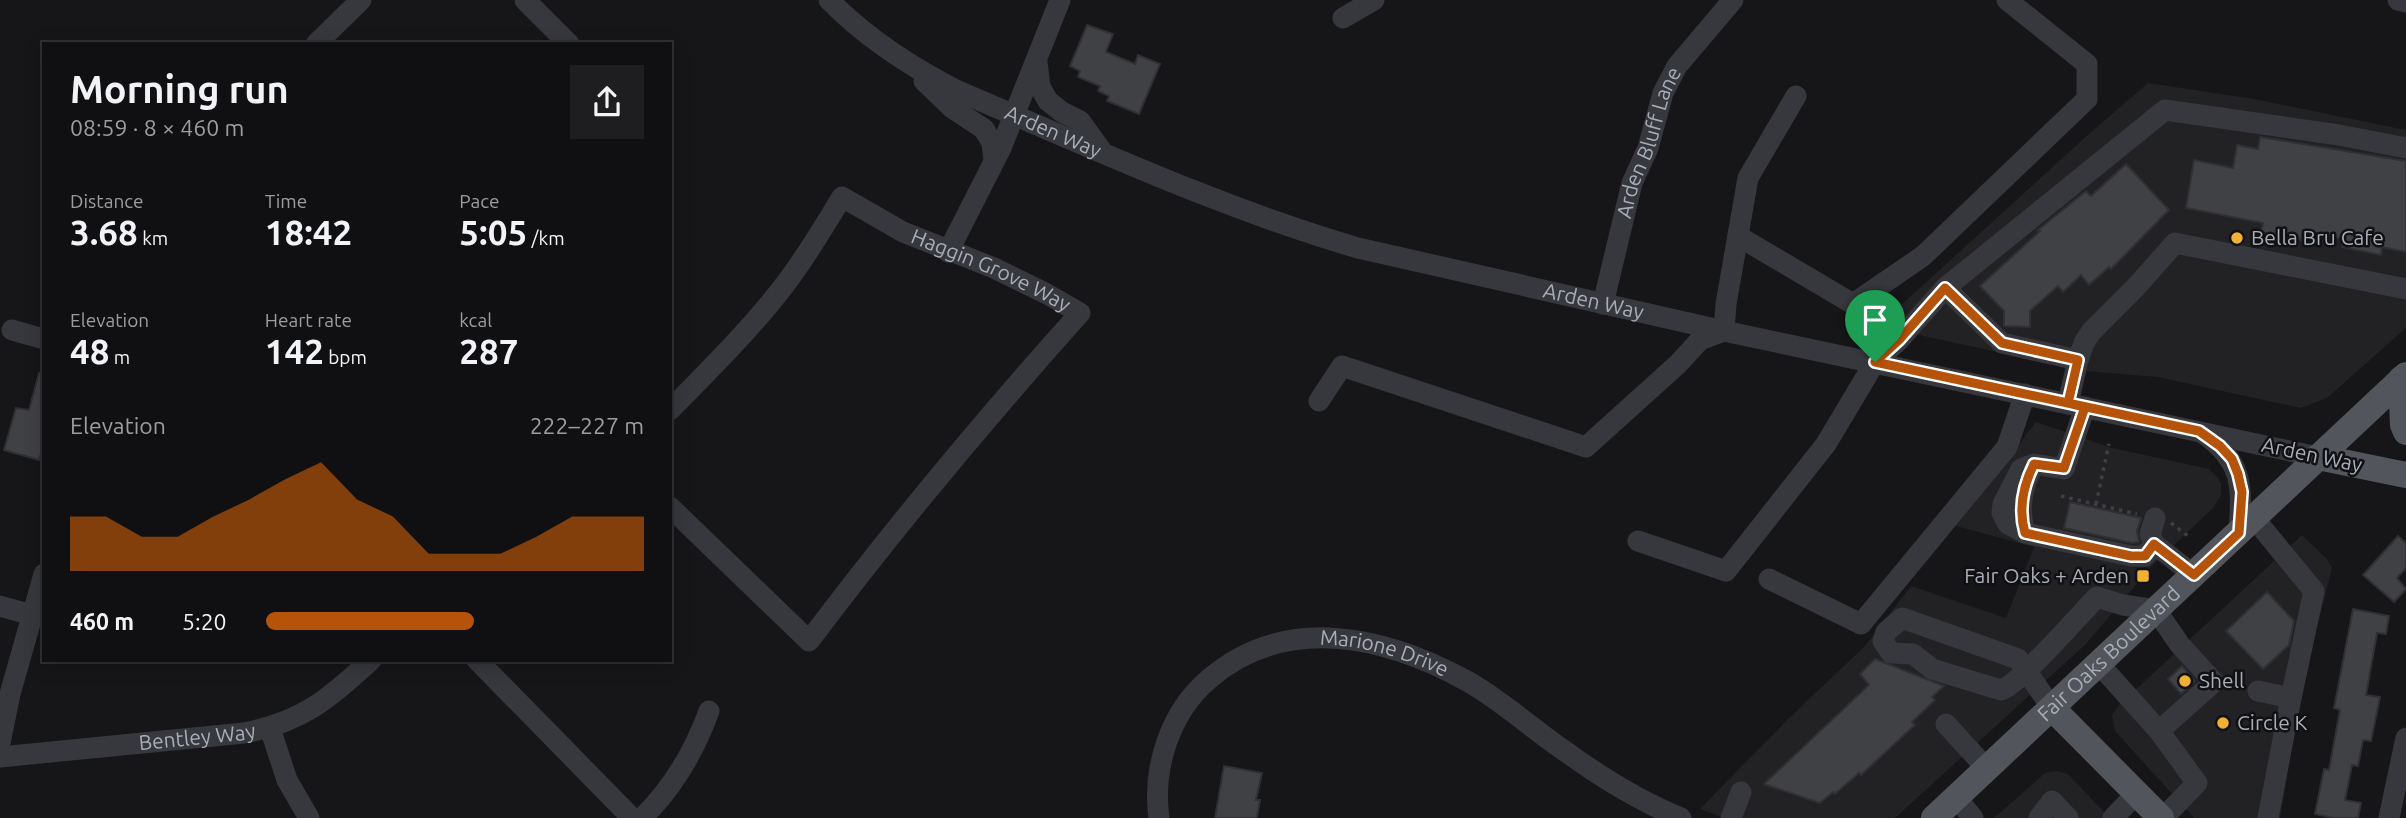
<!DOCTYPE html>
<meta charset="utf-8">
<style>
body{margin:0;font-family:Ubuntu,sans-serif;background:#1e1e20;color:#f1f3f6;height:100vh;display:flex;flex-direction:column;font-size:26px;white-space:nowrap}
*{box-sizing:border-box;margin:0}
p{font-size:23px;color:#9c9d9f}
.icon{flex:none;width:38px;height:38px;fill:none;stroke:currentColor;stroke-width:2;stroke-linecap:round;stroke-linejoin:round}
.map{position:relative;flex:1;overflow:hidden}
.panel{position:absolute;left:42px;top:42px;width:630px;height:620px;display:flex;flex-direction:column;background:#101012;border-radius:0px;box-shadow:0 4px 18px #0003,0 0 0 2px #303032}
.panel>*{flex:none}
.pin{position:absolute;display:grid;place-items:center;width:60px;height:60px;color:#fff;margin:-72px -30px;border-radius:50% 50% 50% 0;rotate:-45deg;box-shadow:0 0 7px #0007}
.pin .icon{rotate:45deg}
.round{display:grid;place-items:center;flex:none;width:74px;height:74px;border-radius:0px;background:#1e1e20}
.headline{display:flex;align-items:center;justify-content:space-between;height:119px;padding:0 28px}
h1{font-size:38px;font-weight:700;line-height:52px}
.metrics{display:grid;grid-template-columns:repeat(3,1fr);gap:10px;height:119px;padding:7px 28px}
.metrics div{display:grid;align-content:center}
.metrics b{font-size:35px;font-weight:700}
.metrics small{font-size:19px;font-weight:400}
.metrics p{font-size:19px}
.chart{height:196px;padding:14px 28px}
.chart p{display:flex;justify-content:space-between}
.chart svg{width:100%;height:126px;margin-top:7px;fill:#b45309;opacity:.7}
ul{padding:0 28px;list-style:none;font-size:23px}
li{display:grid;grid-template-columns:112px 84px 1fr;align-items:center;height:52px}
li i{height:18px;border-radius:9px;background:#b45309}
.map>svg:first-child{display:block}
.built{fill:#222225}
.building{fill:#404145;stroke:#303034;stroke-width:2}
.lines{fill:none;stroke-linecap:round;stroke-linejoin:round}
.path{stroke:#3d3f44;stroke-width:3.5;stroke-dasharray:3.5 5;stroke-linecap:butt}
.minor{stroke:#37383d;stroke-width:21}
.major{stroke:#53555c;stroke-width:26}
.route-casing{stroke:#fff;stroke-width:14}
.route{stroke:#b45309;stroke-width:9}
.poi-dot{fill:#f2b134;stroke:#111113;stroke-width:2.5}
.labels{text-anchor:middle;stroke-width:5;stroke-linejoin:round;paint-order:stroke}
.street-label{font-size:21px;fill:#a8adb8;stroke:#111113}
.poi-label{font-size:21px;fill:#a8adb8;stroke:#111113;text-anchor:start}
</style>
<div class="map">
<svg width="2406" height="818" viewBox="0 0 2406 818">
<rect width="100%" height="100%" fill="#161618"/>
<path class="built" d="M 2148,83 L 2254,99 L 2406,130 L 2406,328 L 2327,398 L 2301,408 L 2158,377 L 2084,371 L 1878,326 L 2090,133 Z
M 2036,422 L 2112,448 L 2209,469 L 2218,478 L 2221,484 L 2221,495 L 2213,508 L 2150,568 L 2086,644 L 1895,818 L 1725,818 L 1700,809 L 1787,720 L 1865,646 L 1911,586 L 2006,618 L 2034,547 L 1956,526 Z
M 2302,535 L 2327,559 L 2332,568 L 2303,684 L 2280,818 L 2194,818 L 2115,731 L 2112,715 L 2118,706 Z
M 2056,771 L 2068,774 L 2110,818 L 1994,818 L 2045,773 Z"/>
<path class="building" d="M 1087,25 L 1113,34 L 1106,52 L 1135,64 L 1138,55 L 1160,64 L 1139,114 L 1107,101 L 1109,96 L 1098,91 L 1100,86 L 1078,77 L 1080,71 L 1070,66 Z
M 2260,137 L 2406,161 L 2406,252 L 2382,247 L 2381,255 L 2342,247 L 2343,239 L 2303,231 L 2301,240 L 2261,232 L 2263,223 L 2186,208 L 2194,160 L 2233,168 L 2237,145 L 2258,149 Z
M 2126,164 L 2169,210 L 2111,269 L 2109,267 L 2089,285 L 2081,275 L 2063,292 L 2058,286 L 2030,311 L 2030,327 L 2004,326 L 2004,311 L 1980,286 L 2040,231 L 2038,230 L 2086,191 L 2091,196 Z
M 39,373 L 44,373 L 44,443 L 39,460 L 4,450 L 16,408 L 29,410 Z
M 2070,502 L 2141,518 L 2137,531 L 2139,542 L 2132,543 L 2064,528 Z
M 2398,536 L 2406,543 L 2406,568 L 2397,578 L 2406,589 L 2394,602 L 2363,575 Z
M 2267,592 L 2294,621 L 2289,645 L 2263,669 L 2226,631 Z
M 2353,609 L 2389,616 L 2386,634 L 2377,633 L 2366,695 L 2380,697 L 2371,741 L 2363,740 L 2358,766 L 2352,765 L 2345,800 L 2361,803 L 2358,818 L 2333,818 L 2315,814 L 2324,769 L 2329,770 L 2340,710 L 2334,708 Z
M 1875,659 L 1944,686 L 1932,697 L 1935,700 L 1912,722 L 1915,725 L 1861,775 L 1859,773 L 1835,794 L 1833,792 L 1820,803 L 1764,784 L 1869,685 L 1860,674 Z
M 2182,666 L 2195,681 L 2181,694 L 2168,679 Z
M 1224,766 L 1262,773 L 1256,800 L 1260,800 L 1257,818 L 1215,818 Z"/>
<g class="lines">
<path class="path" d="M 2061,496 L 2137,514
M 2096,504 L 2109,444
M 2171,523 L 2188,536"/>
<g class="minor">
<path d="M 525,0 L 569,44"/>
<path id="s1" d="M 829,0 C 866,38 911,67 958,91 C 1090,147 1221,208 1358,248 L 1724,331 L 2318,457"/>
<path d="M 2398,0 L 2406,2"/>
<path d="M 1343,18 L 1374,0"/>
<path d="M 316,44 L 361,0"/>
<path d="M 1037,62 L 1040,87 L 1048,101 L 1062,112 L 1080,121 L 1101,150"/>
<path d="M 924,81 L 952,108 L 984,129 L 992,143 L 994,161"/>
<path d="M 1738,236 L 1853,304 L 1923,256 L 2087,99 L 2087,64 L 2007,0"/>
<path d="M 948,252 L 1001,148 L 1060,0"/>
<path d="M 1945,288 L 2002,343 L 2078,360"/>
<path id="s2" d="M 1603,304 L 1632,183 L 1648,148 L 1663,93 L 1677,66 L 1733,0"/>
<path d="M 12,330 L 44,339"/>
<path d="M 1319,401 L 1342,366 L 1586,447 L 1678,364 L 1700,340 L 1724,331 L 1726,304 L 1748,178 L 1796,96"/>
<path d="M 2068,403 L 2078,360 L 2084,343 L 2091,332 L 2136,287 L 2175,243 L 2406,289"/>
<path d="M 2085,407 L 2064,469 L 2034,464 L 2021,469 L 2003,504 L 2002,513 L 2008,524 L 2025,533 L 2131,556 L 2145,556 L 2154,544"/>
<path id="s3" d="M 670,410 C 709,370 749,331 783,287 C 805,259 823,228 842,197 L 903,232 L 994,268 L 1047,294 L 1080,313 C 985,419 895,527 809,641 L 670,507"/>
<path d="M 2204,434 C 2244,462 2242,488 2239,533"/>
<path d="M 2155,518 L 2150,534 L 2154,544 L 2194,575"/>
<path d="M 2254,518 L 2314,591 L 2291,698"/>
<path d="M 2025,533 C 2019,513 2021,491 2030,472"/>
<path d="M 1638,541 L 1726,571 L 1826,444 L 1875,362 L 1899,340 L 1945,288 L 2165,110 L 2339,135 L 2406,148"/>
<path d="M 1769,579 L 1861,624 L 2007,447 L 2025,394"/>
<path d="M 0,606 L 32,615"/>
<path d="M 477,660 L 632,818"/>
<path d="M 2099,664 L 2159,731 L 2197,783 L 2163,818"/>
<path d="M 2258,691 L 2291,698 L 2268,818"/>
<path d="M 2052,708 L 2018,659 L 1902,618 L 1886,632 L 1883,641 L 1891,653 L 1913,654 L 1932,669 L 2001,690 C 2019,685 2080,614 2097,597 L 2123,605 L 2156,610 L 2180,645 L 2214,682 L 2159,731"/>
<path d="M 1946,724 L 1987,769"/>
<path d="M 270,728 L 287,780 L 309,818"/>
<path d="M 0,743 L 10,694 L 44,574"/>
<path id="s4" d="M 0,757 L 244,733 C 302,722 329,699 371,660"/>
<path d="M 1956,797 L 1973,818"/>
<path d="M 642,818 C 674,787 694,752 709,711"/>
<path id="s5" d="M 1159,818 C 1152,768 1170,712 1209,679 C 1286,613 1385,636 1467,681 C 1501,700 1530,727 1562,749 C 1599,776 1639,801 1681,818"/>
<path d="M 1731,818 L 1741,792"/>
<path d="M 2039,818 L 2052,801 L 2068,818"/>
<path d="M 2113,818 L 2137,793"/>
<path d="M 2389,818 L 2406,738"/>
</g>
<g class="major">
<path d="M 2401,379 L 2403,425 L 2406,432"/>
<path d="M 2318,457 L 2406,475"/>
<path d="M 2052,708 L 2161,818"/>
<path id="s6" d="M 1934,818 L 2406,375"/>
</g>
</g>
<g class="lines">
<defs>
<path id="route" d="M 1875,362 L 2199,431 L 2220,446 L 2232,459 L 2238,474 L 2242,492 L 2239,533 L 2194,575 L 2154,544 L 2145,556 L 2131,556 L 2025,533 C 2018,509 2023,486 2034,464 L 2064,468 L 2085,407 L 2068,403 L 2078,360 L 2002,343 L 1945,288 L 1899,340 L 1875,362"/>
</defs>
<use href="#route" class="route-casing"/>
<use href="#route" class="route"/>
</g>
<g class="poi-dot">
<circle cx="2237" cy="238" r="7"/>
<rect x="2136" y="569" width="14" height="14" rx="3.5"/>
<circle cx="2185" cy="681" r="7"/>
<circle cx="2223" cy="723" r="7"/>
</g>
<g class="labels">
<g class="street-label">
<text dy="7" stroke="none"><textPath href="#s1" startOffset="262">Arden Way</textPath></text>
<text dy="7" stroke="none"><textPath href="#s2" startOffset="168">Arden Bluff Lane</textPath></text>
<text dy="7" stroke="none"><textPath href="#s3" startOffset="441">Haggin Grove Way</textPath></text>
<text dy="7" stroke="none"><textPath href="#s1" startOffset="830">Arden Way</textPath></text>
<text transform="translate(2312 455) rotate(12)" y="7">Arden Way</text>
<text dy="7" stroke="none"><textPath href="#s6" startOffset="240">Fair Oaks Boulevard</textPath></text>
<text dy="7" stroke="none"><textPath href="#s5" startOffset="341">Marione Drive</textPath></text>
<text dy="7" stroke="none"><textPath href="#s4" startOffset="198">Bentley Way</textPath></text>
</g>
<g class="poi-label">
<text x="2251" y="245">Bella Bru Cafe</text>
<text x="2129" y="583" text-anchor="end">Fair Oaks + Arden</text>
<text x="2199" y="688">Shell</text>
<text x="2237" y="730">Circle K</text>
</g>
</g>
</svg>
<div class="pin" style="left:1875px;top:362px;background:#1e9e55"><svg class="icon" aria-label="arrive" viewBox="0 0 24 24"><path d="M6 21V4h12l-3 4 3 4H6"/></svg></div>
<section class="panel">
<div class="headline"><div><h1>Morning run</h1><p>08:59 · 8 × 460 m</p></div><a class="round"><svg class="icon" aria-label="share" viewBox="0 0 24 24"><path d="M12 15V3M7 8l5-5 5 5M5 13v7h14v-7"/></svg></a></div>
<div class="metrics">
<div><p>Distance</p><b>3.68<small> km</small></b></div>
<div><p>Time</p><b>18:42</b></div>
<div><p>Pace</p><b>5:05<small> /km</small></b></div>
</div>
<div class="metrics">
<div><p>Elevation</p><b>48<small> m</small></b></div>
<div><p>Heart rate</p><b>142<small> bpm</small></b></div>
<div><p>kcal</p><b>287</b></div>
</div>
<div class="chart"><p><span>Elevation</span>222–227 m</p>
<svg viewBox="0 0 160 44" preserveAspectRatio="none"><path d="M0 44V25L10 25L20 32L30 32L40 25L50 19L60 12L70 6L80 19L90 25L100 38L110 38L120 38L130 32L140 25L150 25L160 25V44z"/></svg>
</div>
<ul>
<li><b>460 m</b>5:20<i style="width:55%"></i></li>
</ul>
</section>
</div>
